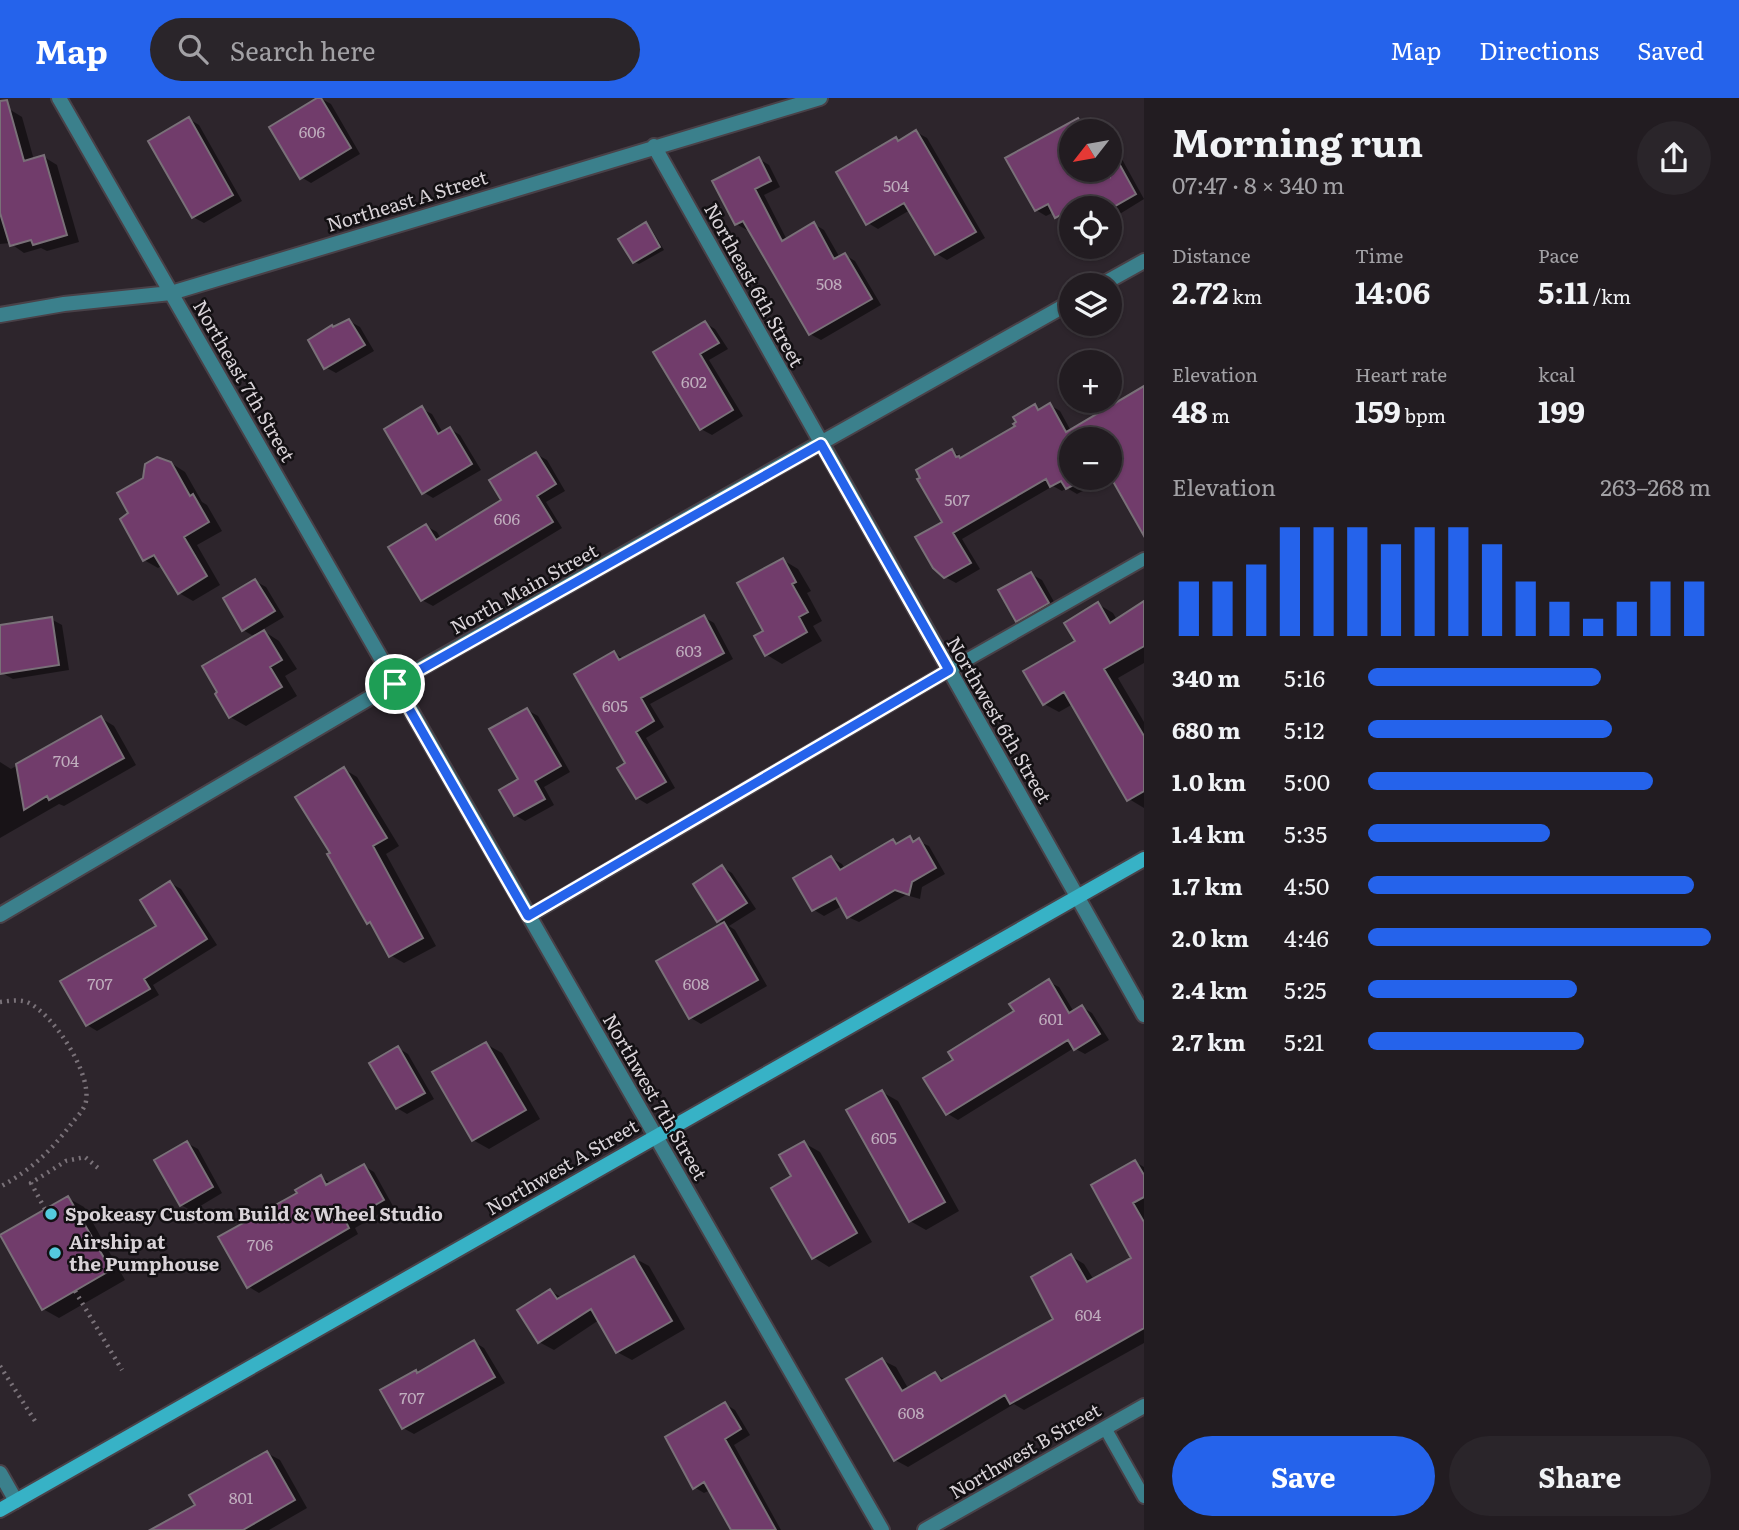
<!DOCTYPE html>
<meta charset="utf-8">
<style>
body{margin:0;font-family:Literata,serif;background:#2a252a;color:#f1f3f6;height:100vh;display:flex;flex-direction:column;font-size:26px;white-space:nowrap}
*{box-sizing:border-box;margin:0}
p{font-size:23px;color:#a2a1a5}
.icon{flex:none;width:38px;height:38px;fill:none;stroke:currentColor;stroke-width:2;stroke-linecap:round;stroke-linejoin:round}
.map{position:relative;flex:1;overflow:hidden}
.sheet{display:flex;flex-direction:column;background:#221c21;width:595px}
.sheet>*{flex:none}
.needle{width:46px;rotate:239deg}
.tools{position:absolute;left:1059px;top:21px;display:grid;gap:14px}
.tools a{display:grid;place-items:center;width:63px;height:63px;border-radius:50%;background:#221c21;box-shadow:0 2px 5px #0004,0 0 0 2px #3f3a3f;font-size:35px}
.pin{position:absolute;display:grid;place-items:center;width:60px;height:60px;color:#fff;margin:-30px;border:4px solid #fff;border-radius:50%;box-shadow:0 2px 7px #0007}
.round{display:grid;place-items:center;flex:none;width:74px;height:74px;border-radius:37px;background:#2a252a}
.headline{display:flex;align-items:center;justify-content:space-between;height:119px;padding:0 28px}
h1{font-size:38px;font-weight:700;line-height:52px}
.stats{display:grid;grid-template-columns:repeat(3,1fr);gap:10px;height:119px;padding:7px 28px}
.stats div{display:grid;align-content:center}
.stats b{font-size:30px;font-weight:700}
.stats small{font-size:19px;font-weight:400}
.stats p{font-size:19px}
.chart{height:196px;padding:14px 28px}
.chart p{display:flex;justify-content:space-between}
.chart svg{width:100%;height:126px;margin-top:7px;stroke:#2563eb;stroke-width:6}
.action{display:flex;gap:14px;margin-top:auto;padding:14px 28px}
.action a{flex:1;height:80px;border-radius:42px;background:#2563eb;color:#fff;font-size:28px;font-weight:700;line-height:80px;text-align:center}
.action a+a{background:#2a252a;color:#f1f3f6}
ul{padding:0 28px;list-style:none;font-size:23px}
li{display:grid;grid-template-columns:112px 84px 1fr;align-items:center;height:52px}
li i{height:18px;border-radius:9px;background:#2563eb}
header{display:flex;align-items:center;gap:42px;box-sizing:border-box;height:98px;padding:0 35px;background:#2563eb;color:#fff}
header strong{font-size:33px}
nav{display:flex;gap:38px;margin-inline-start:auto;font-size:24px}
.search{width:490px;height:63px;background:#2a252a;display:flex;align-items:center;gap:18px;box-sizing:border-box;padding:0 24px;border-radius:38px;color:#a2a1a5;font-size:26px}
main{display:flex;flex:1;min-height:0}
.map>svg:first-child{display:block}
.shadow{fill:#0007}
.building{fill:#713c6b;stroke:#797078;stroke-width:2}
.lines{fill:none;stroke-linecap:round;stroke-linejoin:round}
.lane-casing{stroke:#494148;stroke-width:16}
.street-casing{stroke:#494148;stroke-width:18}
.secondary-casing{stroke:#494148;stroke-width:18}
.path{stroke:#7a7279;stroke-width:4.5;stroke-dasharray:2 5;stroke-linecap:butt}
.lane{stroke:#3b808c;stroke-width:12}
.street{stroke:#3b808c;stroke-width:14}
.secondary{stroke:#37b2c6;stroke-width:14}
.route-casing{stroke:#fff;stroke-width:14}
.route{stroke:#2563eb;stroke-width:9}
.poi-dot{fill:#54cadd;stroke:#131013;stroke-width:2.5}
.labels{text-anchor:middle;stroke-width:5;stroke-linejoin:round;paint-order:stroke}
.number-label{font-size:16px;fill:#bfadbd}
.street-label{font-size:19px;fill:#d9d3d8;stroke:#131013}
.poi-label{font-size:19px;font-weight:bold;fill:#d9d3d8;stroke:#131013;text-anchor:start}
</style>
<header>
<strong>Map</strong>
<div class="search"><svg class="icon" aria-label="search" viewBox="0 0 24 24"><circle cx="10" cy="10" r="6"/><path d="M15 15l6 6"/></svg>Search here</div>
<nav><a>Map</a><a>Directions</a><a>Saved</a></nav>
</header>
<main>
<div class="map">
<svg width="1144" height="1432" viewBox="0 0 1144 1432">
<rect width="100%" height="100%" fill="#2d252c"/>
<path class="shadow" d="M 320,0 L 331,6 L 360,56 L 311,85 L 301,79 Z
M 9,11 L 22,19 L 34,62 L 44,59 L 57,67 L 79,144 L 47,153 L 41,150 L 24,155 L 10,145 L 0,146 L 0,14 Z
M 189,21 L 199,27 L 242,103 L 204,125 L 193,119 Z
M 1077,22 L 1088,28 L 1091,33 L 1071,33 L 1071,72 L 1110,72 L 1110,49 L 1118,54 L 1144,101 L 1110,122 L 1110,110 L 1096,108 L 1071,110 L 1071,122 L 1067,124 L 1056,118 L 1054,114 L 1046,118 L 1036,112 L 1007,61 Z
M 916,34 L 927,40 L 985,140 L 947,162 L 937,156 L 910,112 L 878,131 L 868,125 L 896,41 L 900,43 Z
M 759,61 L 769,67 L 780,89 L 764,97 L 787,142 L 814,126 L 824,132 L 840,160 L 845,157 L 855,163 L 881,207 L 821,242 L 810,236 L 749,131 L 747,132 L 736,126 Z
M 646,126 L 650,129 L 664,152 L 639,166 L 634,164 Z
M 349,223 L 360,229 L 374,253 L 336,275 L 325,269 Z
M 705,225 L 715,231 L 728,251 L 709,262 L 743,318 L 712,337 L 701,331 L 655,255 Z
M 1144,291 L 1144,434 L 1111,377 L 1110,378 L 1110,341 L 1071,341 L 1071,380 L 1107,380 L 1077,396 L 1067,390 L 1062,393 L 1053,388 L 962,441 L 980,471 L 956,485 L 945,479 L 945,424 L 952,353 L 962,359 L 1017,329 L 1035,308 L 1041,312 L 1050,307 L 1060,313 L 1071,333 Z
M 422,311 L 432,316 L 443,335 L 450,331 L 460,337 L 481,372 L 433,400 L 423,394 Z
M 536,356 L 547,362 L 565,393 L 546,404 L 562,430 L 433,508 L 422,502 L 426,428 L 437,434 L 441,441 L 504,403 Z
M 171,365 L 185,374 L 202,404 L 207,407 L 222,433 L 197,447 L 220,487 L 193,503 L 179,495 L 163,467 L 158,470 L 144,462 L 131,416 Z
M 783,462 L 798,471 L 811,493 L 807,495 L 822,523 L 813,528 L 822,543 L 782,566 L 767,557 L 766,533 Z
M 1031,476 L 1042,482 L 1058,511 L 1027,529 L 1017,523 Z
M 255,483 L 266,489 L 284,519 L 262,532 L 279,543 L 297,571 L 285,578 L 297,598 L 246,628 L 230,619 L 255,539 L 243,532 Z
M 1144,505 L 1144,565 L 1118,580 L 1144,624 L 1144,710 L 1129,701 L 1073,606 L 1059,614 L 1044,606 L 1098,506 L 1113,515 L 1117,522 Z
M 704,519 L 714,525 L 733,561 L 650,606 L 664,629 L 646,640 L 675,690 L 647,706 L 637,700 L 614,555 L 625,561 Z
M 51,521 L 62,527 L 69,572 L 13,581 L 2,575 L 0,529 Z
M 527,612 L 538,618 L 570,674 L 544,689 L 554,707 L 525,723 L 515,717 Z
M 101,620 L 114,628 L 136,667 L 64,708 L 59,706 L 0,740 L 0,664 L 11,671 Z
M 344,671 L 357,679 L 399,748 L 386,756 L 436,848 L 404,865 L 390,857 L 374,828 L 368,825 Z
M 910,740 L 929,748 L 945,776 L 922,789 L 920,801 L 906,797 L 859,824 L 848,819 L 842,808 L 824,818 L 814,812 L 796,780 L 831,760 L 842,766 L 845,771 L 893,743 L 899,747 Z
M 722,769 L 732,775 L 756,811 L 729,828 L 735,832 L 767,888 L 701,926 L 691,920 L 658,864 L 724,826 L 718,823 Z
M 170,785 L 181,791 L 217,847 L 153,887 L 159,897 L 97,933 L 87,927 L 159,828 Z
M 1049,884 L 1059,889 L 1074,914 L 1082,909 L 1092,915 L 1109,942 L 1085,956 L 1074,950 L 958,1022 L 948,1016 L 955,963 L 1016,914 Z
M 486,946 L 502,955 L 540,1021 L 489,1051 L 473,1042 Z
M 398,950 L 408,956 L 434,1001 L 407,1016 L 397,1010 Z
M 882,994 L 898,1003 L 959,1113 L 926,1132 L 910,1123 Z
M 187,1045 L 198,1051 L 222,1095 L 192,1113 L 181,1107 Z
M 804,1045 L 820,1054 L 872,1144 L 829,1169 L 813,1159 Z
M 1135,1064 L 1144,1069 L 1144,1245 L 1024,1312 L 1014,1306 L 908,1369 L 895,1362 L 882,1262 L 896,1269 L 909,1292 L 935,1276 L 946,1282 L 1056,1222 L 1071,1158 L 1084,1166 L 1094,1182 L 1134,1160 L 1093,1088 Z
M 364,1068 L 374,1074 L 393,1108 L 355,1130 L 358,1136 L 259,1195 L 249,1189 L 299,1095 L 321,1079 L 332,1086 Z
M 68,1100 L 84,1109 L 125,1182 L 59,1220 L 43,1211 Z
M 634,1160 L 649,1168 L 685,1231 L 632,1262 L 617,1254 L 599,1222 L 554,1252 L 539,1244 L 550,1193 L 563,1200 Z
M 474,1244 L 484,1250 L 505,1285 L 414,1336 L 403,1330 Z
M 725,1306 L 735,1312 L 750,1337 L 734,1347 L 781,1432 L 733,1432 L 710,1392 L 704,1395 L 694,1389 Z
M 267,1355 L 280,1362 L 307,1410 L 269,1432 L 154,1432 L 197,1407 Z"/>
<path class="building" d="M 317,0 L 321,0 L 351,50 L 300,81 L 269,29 Z
M 7,2 L 24,63 L 44,57 L 67,137 L 33,147 L 31,142 L 10,148 L 0,115 L 0,3 Z
M 189,19 L 233,97 L 192,120 L 148,43 Z
M 1078,20 L 1085,33 L 1071,33 L 1071,72 L 1106,72 L 1110,78 L 1110,49 L 1136,96 L 1110,111 L 1095,110 L 1089,101 L 1055,120 L 1048,106 L 1035,113 L 1005,60 Z
M 916,32 L 976,134 L 935,157 L 904,105 L 866,127 L 836,74 L 896,39 L 898,43 Z
M 759,59 L 771,83 L 755,91 L 782,143 L 814,124 L 834,161 L 845,155 L 872,201 L 809,237 L 743,123 L 735,127 L 712,83 Z
M 646,124 L 660,149 L 633,165 L 618,141 Z
M 349,221 L 365,247 L 324,271 L 308,242 L 332,227 L 333,229 Z
M 705,223 L 719,245 L 700,256 L 733,312 L 700,332 L 653,254 Z
M 1144,288 L 1144,438 L 1110,378 L 1110,341 L 1071,341 L 1071,380 L 1087,380 L 1066,391 L 1061,383 L 1050,389 L 1046,381 L 953,435 L 971,465 L 944,480 L 933,470 L 915,439 L 942,424 L 917,381 L 920,380 L 916,372 L 952,351 L 956,359 L 959,358 L 960,360 L 1015,328 L 1013,326 L 1016,324 L 1013,319 L 1035,306 L 1038,312 L 1050,305 L 1066,334 Z
M 422,308 L 438,336 L 450,329 L 472,366 L 422,396 L 384,331 Z
M 536,354 L 556,386 L 537,398 L 553,424 L 421,503 L 388,449 L 426,426 L 436,442 L 501,402 L 489,382 Z
M 157,359 L 171,364 L 190,398 L 193,396 L 209,424 L 184,439 L 207,478 L 178,496 L 154,457 L 143,463 L 120,421 L 128,415 L 117,395 L 143,380 L 145,366 Z
M 783,460 L 796,484 L 792,486 L 808,514 L 799,519 L 807,534 L 765,558 L 754,538 L 763,533 L 737,485 Z
M 1031,474 L 1049,505 L 1016,524 L 998,492 Z
M 255,481 L 275,513 L 242,533 L 223,500 Z
M 1144,503 L 1144,548 L 1104,571 L 1144,638 L 1144,693 L 1127,703 L 1064,594 L 1043,607 L 1023,573 L 1075,543 L 1064,525 L 1098,504 L 1110,525 Z
M 704,517 L 724,555 L 641,600 L 654,623 L 636,634 L 666,684 L 636,701 L 617,670 L 625,665 L 574,576 L 614,553 L 619,562 Z
M 52,519 L 59,567 L 0,576 L 0,527 Z
M 264,532 L 282,562 L 270,569 L 282,589 L 229,620 L 215,596 L 217,594 L 202,568 Z
M 527,610 L 561,668 L 535,683 L 545,701 L 514,718 L 499,692 L 518,681 L 489,631 Z
M 101,618 L 124,660 L 49,702 L 47,698 L 24,712 L 16,666 Z
M 344,669 L 387,740 L 373,748 L 423,840 L 389,859 L 370,824 L 367,826 L 327,756 L 330,755 L 295,699 Z
M 910,738 L 913,744 L 919,740 L 936,770 L 912,784 L 909,797 L 895,792 L 847,820 L 836,800 L 812,813 L 793,780 L 831,758 L 840,772 L 893,741 L 896,746 Z
M 722,767 L 747,805 L 717,824 L 693,786 Z
M 170,783 L 207,841 L 144,881 L 150,891 L 86,928 L 60,883 L 156,828 L 140,802 Z
M 724,824 L 758,882 L 689,921 L 656,863 Z
M 1049,881 L 1069,915 L 1082,907 L 1100,936 L 1074,952 L 1068,942 L 946,1017 L 923,980 L 953,962 L 948,954 L 1014,913 L 1009,906 Z
M 486,944 L 526,1012 L 472,1043 L 432,974 Z
M 398,948 L 425,995 L 396,1011 L 369,965 Z
M 882,992 L 945,1104 L 909,1124 L 846,1012 Z
M 187,1043 L 213,1089 L 180,1108 L 154,1062 Z
M 804,1043 L 857,1135 L 812,1161 L 771,1090 L 791,1078 L 779,1057 Z
M 1135,1062 L 1144,1077 L 1144,1099 L 1133,1105 L 1144,1124 L 1144,1230 L 1010,1306 L 1005,1297 L 894,1363 L 846,1281 L 882,1260 L 902,1293 L 935,1274 L 941,1283 L 1053,1221 L 1031,1179 L 1071,1156 L 1087,1184 L 1131,1160 L 1091,1087 Z
M 364,1066 L 384,1102 L 346,1124 L 349,1130 L 247,1190 L 218,1139 L 297,1095 L 295,1092 L 321,1077 L 326,1087 Z
M 68,1098 L 111,1172 L 42,1212 L 0,1137 Z
M 634,1158 L 672,1223 L 616,1255 L 591,1211 L 538,1245 L 517,1212 L 550,1191 L 557,1201 Z
M 474,1242 L 495,1279 L 402,1331 L 380,1292 L 416,1272 L 417,1275 Z
M 725,1304 L 741,1331 L 725,1341 L 776,1432 L 731,1432 L 704,1384 L 693,1391 L 665,1339 Z
M 267,1353 L 295,1402 L 243,1432 L 150,1432 L 195,1407 L 189,1397 Z"/>
<g class="lines">
<defs>
<path id="lane" d="M 529,818 L 949,572 L 1144,461
M 1105,1330 L 1144,1399"/>
<path id="street" d="M 59,0 L 882,1432
M 654,48 L 1144,917
M 1101,187 L 1144,163
M 0,217 L 64,206 L 171,195 L 820,0
M 0,817 L 395,585 L 1071,204
M 0,1375 L 16,1403
M 925,1432 L 1144,1308"/>
<path id="secondary" d="M 0,1412 L 1144,761"/>
</defs>
<use href="#lane" class="lane-casing"/>
<use href="#street" class="street-casing"/>
<use href="#secondary" class="secondary-casing"/>
<path class="path" d="M 0,904 C 9,903 18,901 27,904 C 53,915 95,979 85,1007 C 82,1014 76,1020 72,1025 C 50,1054 32,1071 0,1089
M 45,1111 L 31,1085 L 66,1063 L 85,1059 L 98,1070
M 75,1193 L 122,1272
M 0,1268 L 35,1323"/>
<use href="#lane" class="lane"/>
<use href="#street" class="street"/>
<use href="#secondary" class="secondary"/>
</g>
<g class="lines">
<defs>
<path id="route" d="M 821,346 L 949,572 L 528,818 L 395,586 Z"/>
</defs>
<use href="#route" class="route-casing"/>
<use href="#route" class="route"/>
</g>
<g class="poi-dot">
<circle cx="51" cy="1116" r="7"/>
<circle cx="55" cy="1155" r="7"/>
</g>
<g class="labels">
<g class="number-label">
<text x="312" y="40">606</text>
<text x="896" y="94">504</text>
<text x="829" y="192">508</text>
<text x="694" y="290">602</text>
<text x="957" y="408">507</text>
<text x="507" y="427">606</text>
<text x="689" y="559">603</text>
<text x="615" y="614">605</text>
<text x="66" y="669">704</text>
<text x="100" y="892">707</text>
<text x="696" y="892">608</text>
<text x="1051" y="927">601</text>
<text x="884" y="1046">605</text>
<text x="260" y="1153">706</text>
<text x="1088" y="1223">604</text>
<text x="412" y="1306">707</text>
<text x="911" y="1321">608</text>
<text x="241" y="1406">801</text>
</g>
<g class="street-label">
<text transform="translate(407 103) rotate(-17)" y="7">Northeast A Street</text>
<text transform="translate(754 187) rotate(61)" y="7">Northeast 6th Street</text>
<text transform="translate(244 283) rotate(60)" y="7">Northeast 7th Street</text>
<text transform="translate(524 491) rotate(-29)" y="7">North Main Street</text>
<text transform="translate(999 622) rotate(60)" y="7">Northwest 6th Street</text>
<text transform="translate(655 999) rotate(60)" y="7">Northwest 7th Street</text>
<text transform="translate(562 1069) rotate(-30)" y="7">Northwest A Street</text>
<text transform="translate(1025 1353) rotate(-30)" y="7">Northwest B Street</text>
</g>
<g class="poi-label">
<text x="65" y="1123">Spokeasy Custom Build &amp; Wheel Studio</text>
<text x="69" y="1151">Airship at<tspan x="69" dy="22">the Pumphouse</tspan></text>
</g>
</g>
</svg>
<div class="tools">
<a><svg class="needle" viewBox="-14 -14 28 28"><path d="M0-13l5 13h-10z" fill="#e53935"/><path d="M0 13l5-13h-10z" fill="#a2a1a5"/></svg></a>
<a><svg class="icon" aria-label="locate" viewBox="0 0 24 24"><circle cx="12" cy="12" r="6"/><path d="M12 2v4M12 18v4M2 12h4M18 12h4"/></svg></a>
<a><svg class="icon" aria-label="layers" viewBox="0 0 24 24"><path d="M12 4l9 5-9 5-9-5zM3 14l9 5 9-5"/></svg></a>
<a>+</a>
<a>−</a>
</div>
<div class="pin" style="left:395px;top:586px;background:#1e9e55"><svg class="icon" aria-label="arrive" viewBox="0 0 24 24"><path d="M6 21V4h12l-3 4 3 4H6"/></svg></div>
</div>
<section class="sheet">
<div class="headline"><div><h1>Morning run</h1><p>07:47 · 8 × 340 m</p></div><a class="round"><svg class="icon" aria-label="share" viewBox="0 0 24 24"><path d="M12 15V3M7 8l5-5 5 5M5 13v7h14v-7"/></svg></a></div>
<div class="stats">
<div><p>Distance</p><b>2.72<small> km</small></b></div>
<div><p>Time</p><b>14:06</b></div>
<div><p>Pace</p><b>5:11<small> /km</small></b></div>
</div>
<div class="stats">
<div><p>Elevation</p><b>48<small> m</small></b></div>
<div><p>Heart rate</p><b>159<small> bpm</small></b></div>
<div><p>kcal</p><b>199</b></div>
</div>
<div class="chart"><p><span>Elevation</span>263–268 m</p>
<svg viewBox="0 0 160 44" preserveAspectRatio="none"><path d="M5 44V25M15 44V25M25 44V19M35 44V6M45 44V6M55 44V6M65 44V12M75 44V6M85 44V6M95 44V12M105 44V25M115 44V32M125 44V38M135 44V32M145 44V25M155 44V25"/></svg>
</div>
<ul>
<li><b>340 m</b>5:16<i style="width:68%"></i></li>
<li><b>680 m</b>5:12<i style="width:71%"></i></li>
<li><b>1.0 km</b>5:00<i style="width:83%"></i></li>
<li><b>1.4 km</b>5:35<i style="width:53%"></i></li>
<li><b>1.7 km</b>4:50<i style="width:95%"></i></li>
<li><b>2.0 km</b>4:46<i style="width:100%"></i></li>
<li><b>2.4 km</b>5:25<i style="width:61%"></i></li>
<li><b>2.7 km</b>5:21<i style="width:63%"></i></li>
</ul>
<div class="action"><a>Save</a><a>Share</a></div>
</section>
</main>
